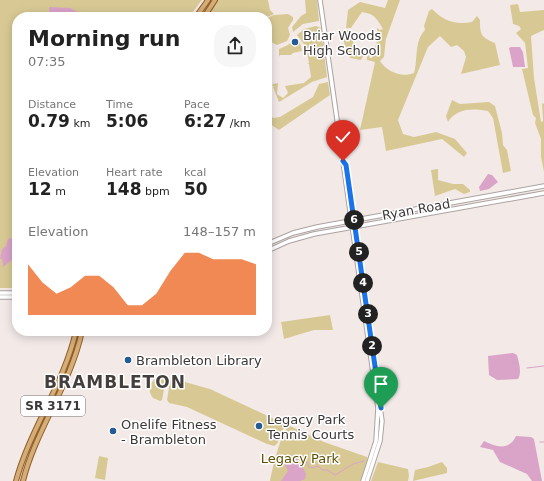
<!DOCTYPE html>
<meta charset="utf-8">
<style>
body{margin:0;font-family:"DejaVu Sans",sans-serif;background:#f6f6f6;color:#222;height:100vh;display:flex;flex-direction:column;font-size:15px;white-space:nowrap}
*{box-sizing:border-box;margin:0}
p{font-size:13px;color:#767676}
.icon{flex:none;width:22px;height:22px;fill:none;stroke:currentColor;stroke-width:2;stroke-linecap:round;stroke-linejoin:round}
.map{position:relative;flex:1;overflow:hidden}
.drawer{position:absolute;left:12px;top:12px;width:260px;height:324px;display:flex;flex-direction:column;background:#fff;border-radius:16px;box-shadow:0 2px 10px #0003}
.drawer>*{flex:none}
.pin{position:absolute;display:grid;place-items:center;width:34px;height:34px;color:#fff;margin:-41px -17px;border-radius:50% 50% 50% 0;rotate:-45deg;box-shadow:0 0 4px #0007}
.pin .icon{rotate:45deg}
.km{position:absolute;width:20px;height:20px;margin:-10px;border-radius:50%;background:#222;color:#fff;font-size:11px;line-height:20px;text-align:center}
.round{display:grid;place-items:center;flex:none;width:42px;height:42px;border-radius:16px;background:#f6f6f6}
.overview{display:flex;align-items:center;justify-content:space-between;height:68px;padding:0 16px}
h1{font-size:22px;font-weight:700;line-height:30px}
.stats{display:grid;grid-template-columns:repeat(3,1fr);gap:6px;height:68px;padding:4px 16px}
.stats div{display:grid;align-content:center}
.stats b{font-size:17px;font-weight:700}
.stats small{font-size:11px;font-weight:400}
.stats p{font-size:11px}
.chart{height:112px;padding:8px 16px}
.chart p{display:flex;justify-content:space-between}
.chart svg{width:100%;height:72px;margin-top:4px;fill:#ea580c;opacity:.7}
.map>svg:first-child{display:block}
.green{fill:#d8c994}
.water{fill:#daa3c8}
.lines{fill:none;stroke-linecap:round;stroke-linejoin:round}
.stream{stroke:#daa3c8;stroke-width:1}
.secondary-casing{stroke:#aba3a1;stroke-width:5.5}
.primary-casing{stroke:#8e5f26;stroke-width:6}
.secondary{stroke:#fff;stroke-width:3.5}
.primary{stroke:#d6ac78;stroke-width:4}
.route-casing{stroke:#fff;stroke-width:8}
.route{stroke:#1a73e8;stroke-width:5}
.poi-dot{fill:#255b93;stroke:#fff;stroke-width:1.5}
.labels{text-anchor:middle;stroke-width:3;stroke-linejoin:round;paint-order:stroke}
.shield{fill:#fff;stroke:#767372;stroke-width:1}
.shield-label{font-size:12px;font-weight:bold;fill:#3b3736}
.poi-label{font-size:13px;fill:#3b3736;stroke:#fff;text-anchor:start}
.street-label{font-size:13px;fill:#3b3736;stroke:#fff}
.park-label{font-size:13px;fill:#604f01;stroke:#fff}
.district-label{font-size:17px;font-weight:bold;letter-spacing:1px;fill:#443e3c;stroke:#fff}
</style>
<div class="map">
<svg width="544" height="481" viewBox="0 0 544 481">
<rect width="100%" height="100%" fill="#f3eae8"/>
<path class="green" d="M 0,0 L 202,0 L 189,17 L 17,17 L 17,288 L 0,288 Z
M 217,0 L 268,0 L 270,10 L 274,14 L 267,17 L 255,16 L 206,17 Z
M 305,0 L 317,0 L 319,21 L 303,24 L 293,32 L 292,27 L 301,16 L 306,13 Z
M 388,0 L 400,0 L 386,39 L 384,57 L 380,61 C 387,72 402,78 414,73 C 418,60 414,41 425,30 L 424,26 L 429,11 L 432,9 C 444,21 454,25 472,22 L 477,16 L 480,20 C 480,35 481,37 495,43 L 500,65 L 461,74 L 466,57 L 464,51 L 457,45 L 451,47 L 440,36 L 428,47 L 398,120 L 403,134 L 414,137 L 436,132 L 455,139 L 467,153 L 464,157 L 442,139 L 386,151 L 382,127 L 360,130 L 375,62 L 367,60 L 367,57 L 369,55 L 370,58 L 372,58 L 378,38 L 377,28 L 380,30 L 383,29 C 377,19 375,14 362,12 L 351,28 L 346,28 L 348,10 L 360,2 L 385,8 Z
M 518,4 L 520,12 L 544,10 L 544,30 L 531,36 L 534,78 L 541,122 L 543,121 L 542,103 L 544,104 L 544,172 L 541,157 L 541,139 L 535,123 L 536,118 L 533,115 L 522,69 L 528,68 L 525,43 L 516,33 L 521,29 L 519,26 L 513,24 L 510,5 Z
M 288,14 L 293,17 L 293,20 L 288,28 L 290,35 L 287,41 L 277,45 L 267,40 L 267,18 L 274,15 Z
M 316,26 L 321,28 L 327,77 L 312,82 L 279,102 L 273,87 L 275,86 L 272,86 L 273,84 L 278,83 L 277,94 L 283,98 L 288,93 L 285,86 L 304,83 L 311,77 L 309,64 L 307,64 L 309,63 L 306,47 L 297,35 L 304,29 Z
M 341,30 L 348,30 L 351,33 L 354,46 L 363,56 L 361,60 L 350,58 L 345,46 Z
M 295,38 L 300,42 L 302,51 L 293,53 L 291,55 L 280,55 L 279,57 L 279,49 L 288,45 Z
M 328,82 L 330,95 L 279,130 L 267,122 L 267,110 L 270,110 L 270,114 L 273,118 L 280,117 L 313,97 L 319,84 Z
M 452,100 L 460,104 L 489,102 L 495,106 L 502,133 L 503,145 L 507,150 L 511,171 L 503,173 L 493,118 L 488,111 C 474,108 456,108 448,122 L 446,116 Z
M 438,169 L 438,180 L 453,184 L 463,184 L 470,190 L 470,192 L 464,194 L 455,189 L 435,196 L 431,170 Z
M 330,315 L 333,330 L 314,330 L 284,339 L 281,322 Z
M 158,377 L 163,377 L 166,380 L 162,400 L 160,401 L 153,398 C 147,390 149,382 158,377 Z
M 174,379 L 210,389 L 283,423 L 284,427 L 277,444 L 274,446 L 267,444 L 187,407 L 169,403 L 167,400 L 170,381 Z
M 290,426 L 324,442 L 367,457 L 368,461 L 362,481 L 270,481 C 272,471 281,429 290,426 Z
M 99,456 L 108,458 L 105,480 L 95,478 Z
M 378,462 L 408,469 L 409,476 L 408,481 L 371,481 Z
M 442,462 L 447,468 L 447,473 L 413,481 L 415,470 L 428,467 Z"/>
<path class="water" d="M 49,7 L 70,8 L 82,14 L 81,17 L 50,17 Z
M 511,47 L 520,47 L 523,52 L 525,67 L 513,67 L 509,48 Z
M 488,174 L 492,175 L 498,182 L 489,189 L 480,191 L 479,187 Z
M 13,238 L 17,239 L 17,256 L 3,267 L 2,259 L 0,259 L 2,249 L 6,246 L 8,239 Z
M 513,353 L 517,355 C 519,362 522,373 518,379 L 497,380 L 489,375 L 488,356 Z
M 516,436 L 531,437 L 534,439 L 542,481 L 532,481 L 527,474 L 500,462 L 493,450 L 480,447 L 484,441 C 496,447 509,451 516,436 Z
M 289,457 L 298,458 L 306,474 L 305,479 L 300,481 L 281,481 L 288,471 L 282,458 Z"/>
<g class="lines">
<path class="stream" d="M 527,368 L 544,366
M 540,442 L 544,442
M 298,458 L 304,458 L 309,467 L 312,468 L 318,466 L 322,470 L 327,470 L 335,475 L 353,464 L 364,461"/>
<defs>
<path id="secondary" d="M 320,0 L 378,408 L 376,441 L 363,481
M 343,161 L 346,165 L 382,421 L 380,441 L 367,481
M 267,244 L 293,233 L 317,227 L 544,186
M 267,251 L 289,241 L 314,234 L 544,193
M 0,293 L 17,293
M 0,297 L 17,297"/>
<path id="primary" d="M 196,17 L 208,0
M 204,17 L 215,0
M 16,481 C 30,429 64,384 76,331
M 23,481 C 36,429 71,384 82,331"/>
</defs>
<use href="#secondary" class="secondary-casing"/>
<use href="#primary" class="primary-casing"/>
<use href="#secondary" class="secondary"/>
<use href="#primary" class="primary"/>
</g>
<g class="lines">
<defs>
<path id="route" d="M 343,161 L 346,165 L 381,408"/>
</defs>
<use href="#route" class="route-casing"/>
<use href="#route" class="route"/>
</g>
<g class="poi-dot">
<circle cx="295" cy="42" r="4"/>
<circle cx="128" cy="360" r="4"/>
<circle cx="259" cy="426" r="4"/>
<circle cx="113" cy="431" r="4"/>
</g>
<g class="labels">
<rect class="shield" x="21" y="396" width="64" height="20" rx="3"/>
<g class="shield-label">
<text x="53" y="410">SR 3171</text>
</g>
<g class="poi-label">
<text x="303" y="40">Briar Woods<tspan x="303" dy="15">High School</tspan></text>
<text x="136" y="365">Brambleton Library</text>
<text x="267" y="424">Legacy Park<tspan x="267" dy="15">Tennis Courts</tspan></text>
<text x="121" y="429">Onelife Fitness<tspan x="121" dy="15">- Brambleton</tspan></text>
</g>
<g class="street-label">
<text transform="translate(416 209) rotate(-10)" y="5">Ryan Road</text>
</g>
<g class="park-label">
<text x="300" y="463">Legacy Park</text>
</g>
<g class="district-label">
<text x="115" y="388">BRAMBLETON</text>
</g>
</g>
</svg>
<div class="pin" style="left:381px;top:408px;background:#1e9e55"><svg class="icon" aria-label="arrive" viewBox="0 0 24 24"><path d="M6 21V4h12l-3 4 3 4H6"/></svg></div>
<div class="pin" style="left:343px;top:161px;background:#d93025"><svg class="icon" aria-label="check" viewBox="0 0 24 24"><path d="M5 12l5 5 9-10"/></svg></div>
<b class="km" style="left:372px;top:346px">2</b>
<b class="km" style="left:368px;top:314px">3</b>
<b class="km" style="left:363px;top:283px">4</b>
<b class="km" style="left:359px;top:252px">5</b>
<b class="km" style="left:354px;top:220px">6</b>
<section class="drawer">
<div class="overview"><div><h1>Morning run</h1><p>07:35</p></div><a class="round"><svg class="icon" aria-label="share" viewBox="0 0 24 24"><path d="M12 15V3M7 8l5-5 5 5M5 13v7h14v-7"/></svg></a></div>
<div class="stats">
<div><p>Distance</p><b>0.79<small> km</small></b></div>
<div><p>Time</p><b>5:06</b></div>
<div><p>Pace</p><b>6:27<small> /km</small></b></div>
</div>
<div class="stats">
<div><p>Elevation</p><b>12<small> m</small></b></div>
<div><p>Heart rate</p><b>148<small> bpm</small></b></div>
<div><p>kcal</p><b>50</b></div>
</div>
<div class="chart"><p><span>Elevation</span>148–157 m</p>
<svg viewBox="0 0 160 44" preserveAspectRatio="none"><path d="M0 44V13L10 24L20 31L30 27L40 20L50 20L60 27L70 38L80 38L90 31L100 17L110 6L120 6L130 10L140 10L150 10L160 13V44z"/></svg>
</div>
</section>
</div>
